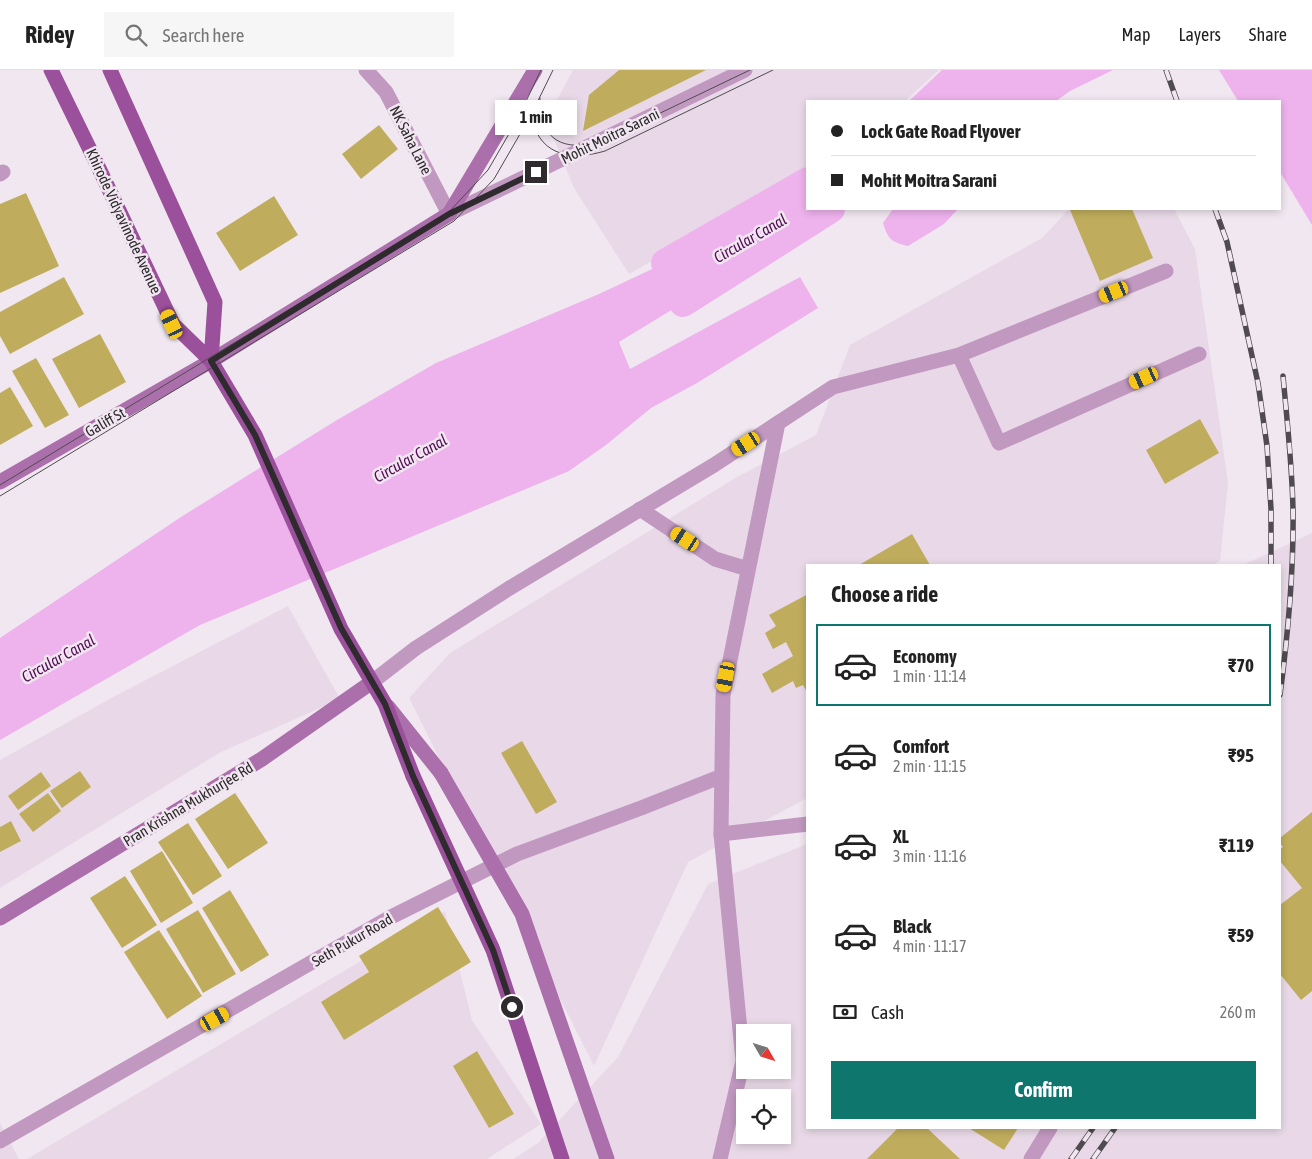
<!DOCTYPE html>
<html lang="en">
<head>
<meta charset="utf-8">
<style>
	:root { --surface:#fff; --page:#f6f6f6; --text:#222; --muted:#767676; --line:#e0e0e0; --accent:#0f766e }
	body { margin:0; font-family:"Asap Condensed",sans-serif; background:var(--page); color:var(--text); height:100vh; display:flex; flex-direction:column; font-size:19px; white-space:nowrap }
	* { box-sizing:border-box; margin:0 }
	p { font-size:16px; color:var(--muted) }
	.icon { flex:none; width:28px; height:28px; fill:none; stroke:currentColor; stroke-width:2; stroke-linecap:round; stroke-linejoin:round }
	.map { position:relative; flex:1; overflow:hidden }
	.sheet { position:absolute; left:806px; top:494px; width:475px; height:565px; display:flex; flex-direction:column; background:var(--surface); border-radius:0px; box-shadow:0 2px 8px #0003 }
	.sheet>* { flex:none }
	.banner { position:absolute; left:806px; top:30px; width:475px; height:110px; border-radius:0px; box-shadow:0 2px 8px #0003; display:grid; align-content:center; height:110px; padding:0 25px; background:var(--surface) }
	.needle { width:32px; rotate:129deg }
	.controls { position:absolute; left:736px; top:954px; display:grid; gap:10px }
	.controls a { display:grid; place-items:center; width:55px; height:55px; border-radius:0px; background:var(--surface); box-shadow:0 2px 8px #0003; font-size:25px }
	.end { position:absolute; width:22px; height:22px; margin:-11px; border:6px solid #2e2a2e; background:#fff; box-shadow:0 0 0 2px #fff }
	.from { border-radius:50% }
	.bubble { position:absolute; height:35px; border-radius:0px; background:var(--surface); box-shadow:0 2px 8px #0003; font-size:16px; font-weight:700; line-height:35px; text-align:center }
	.car { position:absolute; width:15px; height:30px; margin:-15px -8px; border-radius:6px; box-shadow:0 0 4px 1px #0007; background:linear-gradient(#f5c518 24%,#345 0 40%,#f5c518 0 76%,#345 0 86%,#f5c518 0) }
	.banner b { display:flex; align-items:center; gap:18px; height:48px; font-size:19px }
	.banner b+b { border-top:1px solid var(--line) }
	.banner i { width:12px; height:12px; background:var(--text) }
	ul { padding:0; list-style:none }
	li { display:flex; align-items:center; gap:15px; height:82px; margin:0 10px 8px; padding:0 15px; border:2px solid transparent; border-radius:0px }
	li div { flex:1 }
	li b { display:block; font-size:19px }
	li em { font-style:normal; font-weight:700 }
	li.selected { border-color:var(--accent) }
	li>.icon { width:45px; height:45px; stroke-width:1.5 }
	h2 { padding:0 25px; font-size:22px; line-height:60px }
	.pay { display:flex; align-items:center; gap:12px; height:55px; padding:0 25px; font-size:19px }
	.pay p { margin-inline-start:auto }
	.action { display:flex; gap:10px; margin-top:auto; padding:10px 25px }
	.action a { flex:1; height:58px; border-radius:0px; background:var(--accent); color:#fff; font-size:20px; font-weight:700; line-height:58px; text-align:center }
	header { display:flex; align-items:center; gap:30px; box-sizing:border-box; height:70px; padding:0 25px; background:var(--surface); border-bottom:1px solid var(--line) }
	header strong { font-size:24px }
	nav { display:flex; gap:28px; margin-inline-start:auto; font-size:18px }
	.search { width:350px; height:45px; background:var(--page); display:flex; align-items:center; gap:12px; box-sizing:border-box; padding:0 18px; border-radius:0px; color:var(--muted); font-size:19px }
	.map>svg:first-child { display:block }
	.built { fill:#e9d9e8; fill-rule:evenodd }
	.water { fill:#eeb2ed }
	.lines { fill:none; stroke-linecap:round; stroke-linejoin:round }
	.canal { stroke:#eeb2ed; stroke-width:28 }
	.building { fill:#bfad5d }
	.lane { stroke:#c198c0; stroke-width:15 }
	.street { stroke:#c198c0; stroke-width:15 }
	.secondary { stroke:#ab6fab; stroke-width:15 }
	.primary { stroke:#9a509a; stroke-width:15 }
	.tram { stroke:#504b50; stroke-width:1 }
	.rail-casing { stroke:#504b50; stroke-width:5.5 }
	.rail { stroke:#f1e7f0; stroke-width:4; stroke-dasharray:11; stroke-linecap:butt }
	.secondary-bridge { stroke:#ab6fab; stroke-width:15 }
	.primary-bridge { stroke:#9a509a; stroke-width:15 }
	.route { stroke:#2e2a2e; stroke-width:6 }
	.labels { text-anchor:middle; dominant-baseline:central; stroke-width:5; stroke-linejoin:round; paint-order:stroke }
	.street-label { font-size:15px; fill:#2e2a2e; stroke:#f1e7f0 }
	.water-label { font-size:16px; font-style:italic; fill:#530c55; stroke:#f1e7f0 }
</style>
</head>
<body>
<header>
<strong>Ridey</strong>
<div class="search"><svg class="icon" aria-label="search" viewBox="0 0 24 24"><circle cx="10" cy="10" r="6"/><path d="M15 15l6 6"/></svg>Search here</div>
<nav><a>Map</a><a>Layers</a><a>Share</a></nav>
</header>
<div class="map">
<svg width="1312" height="1089" viewBox="0 0 1312 1089">
	<rect width="100%" height="100%" fill="#f1e7f0"/>
	<path class="built" d="M573 0H939L905 31H808L807 104 629 204 574 118 546 50Z
		M1069 139H1174L1195 179 1228 413 1220 491 1212 495H808L807 728 688 792 594 996 409 628 450 583 737 407 816 365 850 275 1042 168Z
		M1312 463V1089H513L538 1073 618 987 708 814 807 774 808 1058H1280V495H1243ZM745 962H782V1000H745ZM745 1028H782V1065H745Z
		M288 536 340 629 219 683 0 818V690L115 626Z
		M445 841 472 950 541 1054 487 1089H27Z
		M0 1053 19 1089H0Z"/>
	<path class="water" d="M942 0H1113L1070 21 1056 31H909Z
		M1219 0H1312V155L1280 102V31H1238Z
		M893 139H958L944 154 908 176C891 172 888 169 883 153Z
		M665 193 682 208 683 233 619 272 630 299 800 207 818 238 697 313 651 338 606 375 569 401 200 555 0 670V568L181 447 337 350 436 293 599 224Z"/>
	<g class="lines">
		<path class="canal" d="M808 111 665 193 682 208 683 233 831 139
			M652 229 682 208 808 135"/>
	</g>
	<path class="building" d="M619 0H706L583 61 589 25Z
		M379 55 398 79 361 109 342 84Z
		M26 123 59 196 0 223V134Z
		M274 126 298 165 240 201 216 163Z
		M1074 139H1132L1153 188 1100 211 1070 140Z
		M64 207 84 244 10 284 0 266V242Z
		M100 264 126 312 79 338 52 289Z
		M36 288 69 345 45 358 12 301Z
		M10 317 33 356 0 375V323Z
		M1200 349 1219 383 1165 414 1146 380Z
		M912 464 930 495H859Z
		M808 524V624L803 615 796 618 793 611 772 623 762 604 793 586 786 572 773 579 765 563 776 556 769 545Z
		M522 671 557 732 536 744 501 683Z
		M80 701 91 717 62 738 50 721Z
		M41 702 51 716 18 740 8 726Z
		M48 723 61 741 33 762 19 744Z
		M235 723 268 773 228 799 195 749Z
		M1312 742V921L1301 930 1280 904V835L1302 818 1280 791V779L1283 777 1280 773V768Z
		M11 751 21 771 0 782V757Z
		M188 753 222 806 193 825 158 772Z
		M162 781 193 833 161 853 130 801Z
		M125 806 157 855 122 878 90 828Z
		M230 820 269 885 241 902 202 838Z
		M438 837 471 892 344 970 321 932 369 902 359 886Z
		M198 840 236 904 203 923 166 859Z
		M159 860 202 926 167 949 124 882Z
		M477 981 514 1044 489 1058 453 996Z
		M898 1058H927L960 1089H867Z
		M969 1058H1018L1004 1080Z"/>
	<g class="lines">
		<path class="lane" d="M449 144 745 0
			M959 285 1166 201
			M372 612 416 578 508 519 714 395 833 317 959 285 999 373 1199 284
			M721 764 808 754
			M1031 1089 1050 1058"/>
		<path class="street" d="M366 0 386 22 449 144
			M0 104 3 102
			M640 439 715 489 748 499
			M0 1071 389 848 517 784 641 738 722 706
			M720 1089 743 991 721 764 723 625 778 353"/>
		<path class="secondary" d="M0 412 211 291 449 144 535 0
			M388 637 441 703
			M0 848 262 689 372 612"/>
		<path class="primary" d="M51 0 96 92 173 254 211 291
			M110 0 215 232 211 291 255 365 341 559 385 634 413 706"/>
		<path class="tram" d="M540 28C538 70 564 83 602 71L750 0
			M531 42C536 84 568 92 605 81L773 0
			M0 415 448 143 488 100 517 50 541 0
			M0 426 454 151 494 109 531 45 553 0"/>
		<g class="rail-casing">
			<path id="rail" d="M1166 0 1177 31
				M1215 139 1227 172 1258 313 1267 376 1271 439V495
				M1280 625C1288 564 1294 501 1293 439 1292 394 1287 350 1283 306
				M1071 1089 1093 1058
				M1093 1089 1115 1058"/>
		</g>
		<use href="#rail" class="rail"/>
		<path class="secondary-bridge" d="M441 703 522 844 607 1089"/>
		<path class="primary-bridge" d="M413 706 493 880 562 1089"/>
	</g>
	<g class="lines">
		<path class="route" d="M512 937 493 880 413 706 385 634 341 558 255 365 211 291 449 144 536 102"/>
	</g>
	<g class="labels">
		<g class="street-label">
			<text transform="translate(610 66) rotate(-26)">Mohit Moitra Sarani</text>
			<text transform="translate(411 70) rotate(63)">NK Saha Lane</text>
			<text transform="translate(124 151) rotate(65)">Khirode Vidyavinode Avenue</text>
			<text transform="translate(105 352) rotate(-30)">Galiff St</text>
			<text transform="translate(188 734) rotate(-31)">Pran Krishna Mukhurjee Rd</text>
			<text transform="translate(352 870) rotate(-30)">Seth Pukur Road</text>
		</g>
		<g class="water-label">
			<text transform="translate(750 168) rotate(-30)">Circular Canal</text>
			<text transform="translate(410 388) rotate(-29)">Circular Canal</text>
			<text transform="translate(58 588) rotate(-29)">Circular Canal</text>
		</g>
	</g>
</svg>
<div class="controls">
<a><svg class="needle" viewBox="-14 -14 28 28"><path d="M0-13l5 13h-10z" fill="#e53935"/><path d="M0 13l5-13h-10z" fill="#767676"/></svg></a>
<a><svg class="icon" aria-label="locate" viewBox="0 0 24 24"><circle cx="12" cy="12" r="6"/><path d="M12 2v4M12 18v4M2 12h4M18 12h4"/></svg></a>
</div>
<i class="end from" style="left:512px;top:937px"></i>
<i class="end" style="left:536px;top:102px"></i>
<div class="bubble" style="left:495px;top:30px;width:82px">1 min</div>
<i class="car" style="left:1114px;top:222px;rotate:248deg"></i>
<i class="car" style="left:172px;top:254px;rotate:335deg"></i>
<i class="car" style="left:1144px;top:308px;rotate:246deg"></i>
<i class="car" style="left:746px;top:374px;rotate:237deg"></i>
<i class="car" style="left:685px;top:469px;rotate:303deg"></i>
<i class="car" style="left:726px;top:607px;rotate:191deg"></i>
<i class="car" style="left:215px;top:949px;rotate:61deg"></i>
<div class="banner">
<b><i class="from"></i>Lock Gate Road Flyover</b>
<b><i></i>Mohit Moitra Sarani</b>
</div>
<section class="sheet">
<h2>Choose a ride</h2>
<ul>
<li class="selected"><svg class="icon" aria-label="car" viewBox="0 0 24 24"><path d="M5 17H2v-5l4-1 3-4h7l3 4 3 1v5h-3M9 17h6M6 11h13"/><circle cx="7" cy="17" r="2"/><circle cx="17" cy="17" r="2"/></svg><div><b>Economy</b><p>1 min · 11:14</p></div><em>₹70</em></li>
<li><svg class="icon" aria-label="car" viewBox="0 0 24 24"><path d="M5 17H2v-5l4-1 3-4h7l3 4 3 1v5h-3M9 17h6M6 11h13"/><circle cx="7" cy="17" r="2"/><circle cx="17" cy="17" r="2"/></svg><div><b>Comfort</b><p>2 min · 11:15</p></div><em>₹95</em></li>
<li><svg class="icon" aria-label="car" viewBox="0 0 24 24"><path d="M5 17H2v-5l4-1 3-4h7l3 4 3 1v5h-3M9 17h6M6 11h13"/><circle cx="7" cy="17" r="2"/><circle cx="17" cy="17" r="2"/></svg><div><b>XL</b><p>3 min · 11:16</p></div><em>₹119</em></li>
<li><svg class="icon" aria-label="car" viewBox="0 0 24 24"><path d="M5 17H2v-5l4-1 3-4h7l3 4 3 1v5h-3M9 17h6M6 11h13"/><circle cx="7" cy="17" r="2"/><circle cx="17" cy="17" r="2"/></svg><div><b>Black</b><p>4 min · 11:17</p></div><em>₹59</em></li>
</ul>
<div class="pay"><svg class="icon" aria-label="cash" viewBox="0 0 24 24"><path d="M3 7h18v10H3z"/><circle cx="12" cy="12" r="2"/></svg>Cash<p>260 m</p></div>
<div class="action"><a>Confirm</a></div>
</section>
</div>
</body>
</html>
